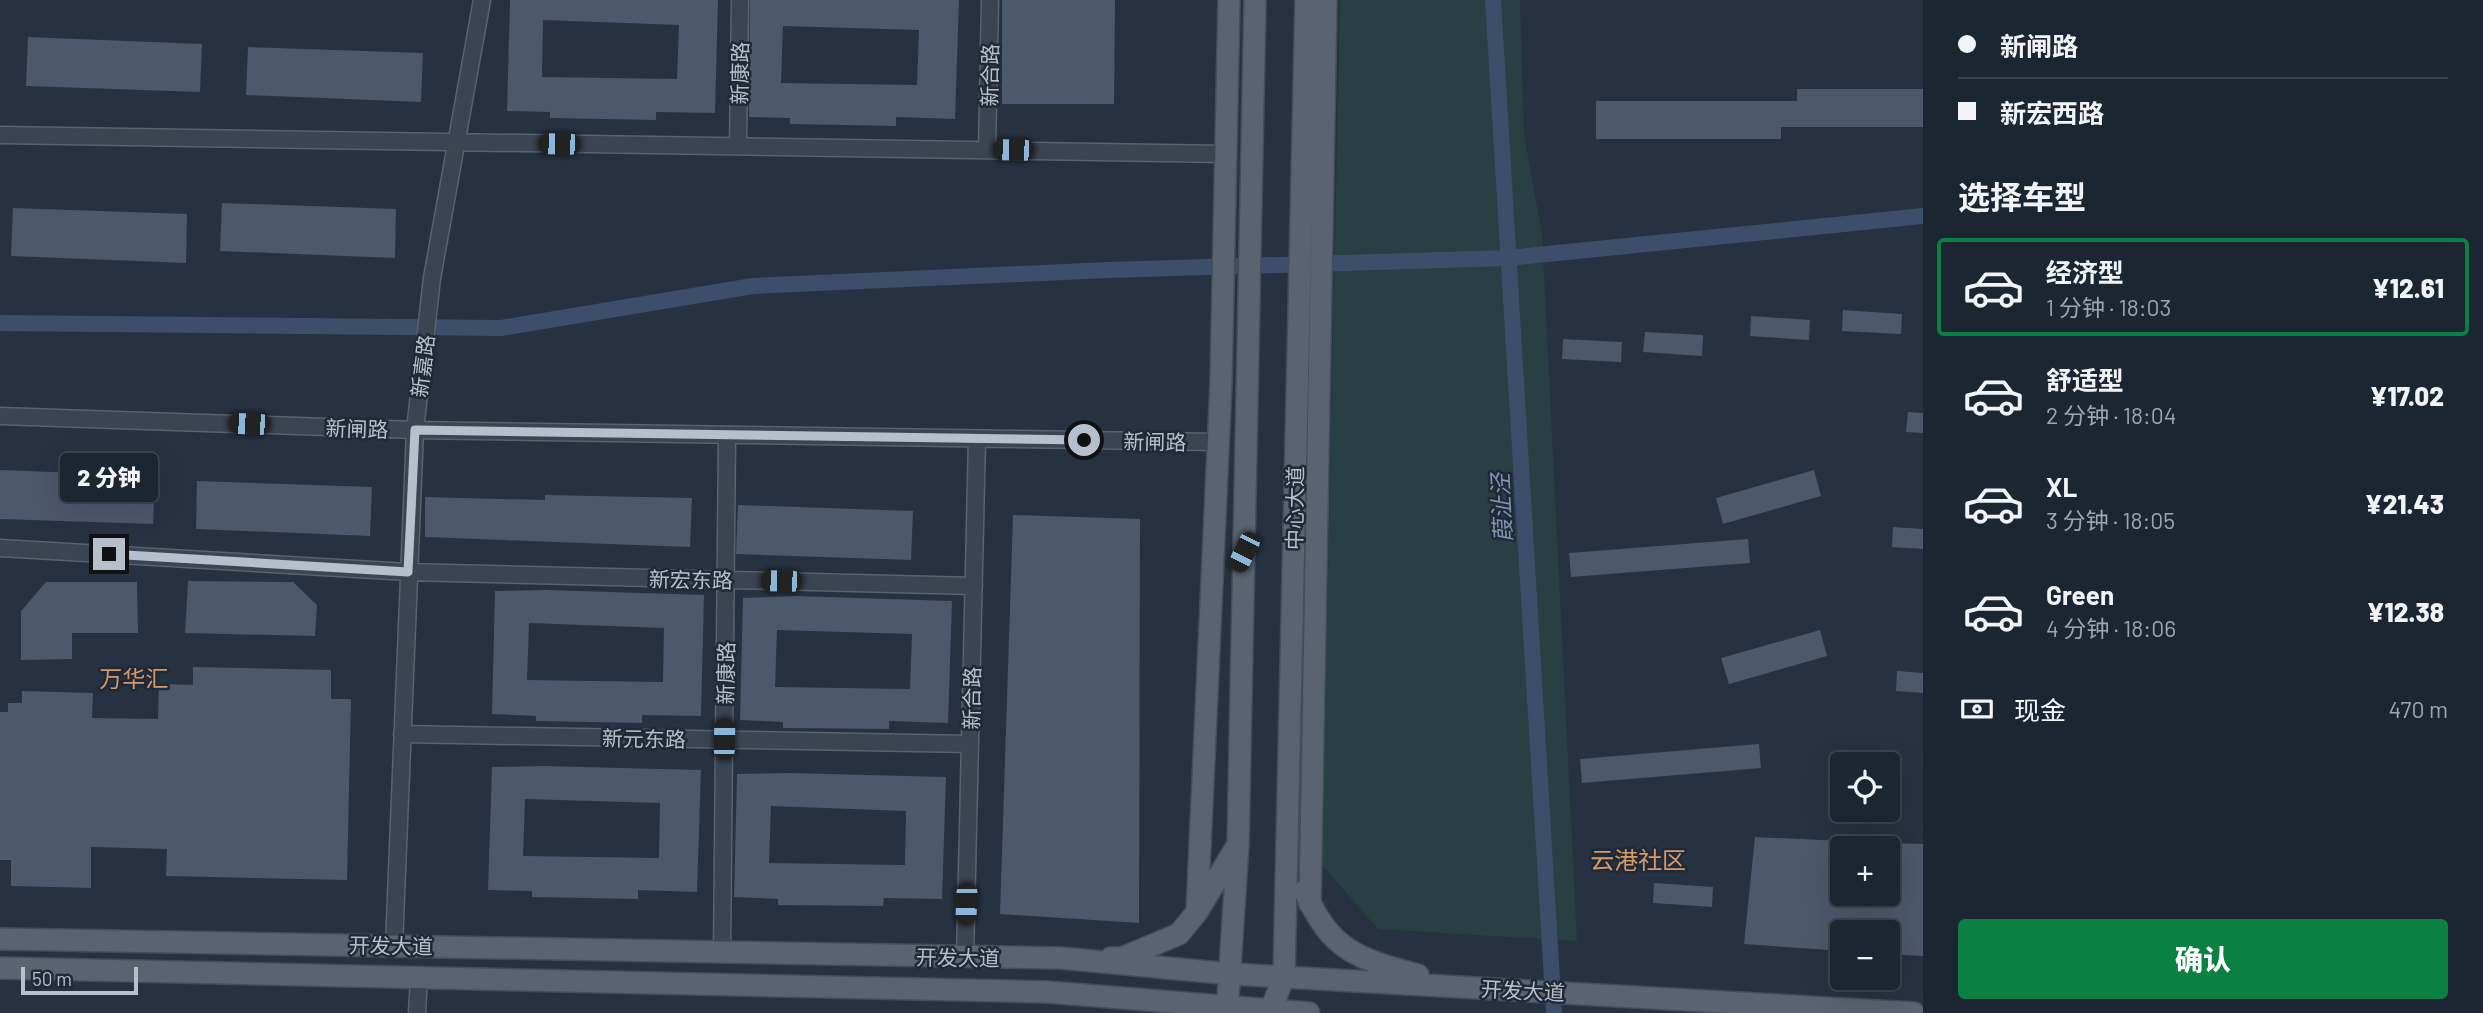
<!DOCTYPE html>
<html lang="zh">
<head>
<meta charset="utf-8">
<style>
	:root { --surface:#1c2632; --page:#252e3a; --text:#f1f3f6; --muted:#a0a5ac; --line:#3a434d; --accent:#0b8043 }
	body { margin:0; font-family:Barlow,"Noto Sans SC",sans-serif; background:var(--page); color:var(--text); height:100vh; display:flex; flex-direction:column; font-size:26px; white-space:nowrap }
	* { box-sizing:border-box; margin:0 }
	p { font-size:23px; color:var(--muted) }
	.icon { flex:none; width:38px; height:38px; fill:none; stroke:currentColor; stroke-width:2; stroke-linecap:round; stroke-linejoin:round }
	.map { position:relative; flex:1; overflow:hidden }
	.sheet { display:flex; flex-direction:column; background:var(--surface); width:560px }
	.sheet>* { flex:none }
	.hud { display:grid; align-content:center; height:154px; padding:0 35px; background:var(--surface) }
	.buttons { position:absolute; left:1830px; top:752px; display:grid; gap:14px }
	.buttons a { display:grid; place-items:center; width:70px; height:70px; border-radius:7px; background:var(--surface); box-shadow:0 7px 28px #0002,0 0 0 2px var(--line); font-size:35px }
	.scale { position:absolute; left:21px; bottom:18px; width:117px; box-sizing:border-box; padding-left:7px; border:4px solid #b8bfcc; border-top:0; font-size:19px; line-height:24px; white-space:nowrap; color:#b8bfcc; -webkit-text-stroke:5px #1f2937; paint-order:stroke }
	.end { position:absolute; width:32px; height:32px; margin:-16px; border:9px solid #b8bfcc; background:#111; box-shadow:0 0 0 4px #111 }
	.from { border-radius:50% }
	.bubble { position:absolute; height:49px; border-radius:7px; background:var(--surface); box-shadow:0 7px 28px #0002,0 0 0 2px var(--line); font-size:23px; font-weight:800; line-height:49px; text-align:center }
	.car { position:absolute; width:21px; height:42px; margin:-21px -10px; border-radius:9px; box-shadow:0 0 5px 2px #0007; background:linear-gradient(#222 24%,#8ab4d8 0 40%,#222 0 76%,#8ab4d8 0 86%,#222 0) }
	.hud b { display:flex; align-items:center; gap:24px; height:66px; font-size:26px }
	.hud b+b { border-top:2px solid var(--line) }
	.hud i { width:18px; height:18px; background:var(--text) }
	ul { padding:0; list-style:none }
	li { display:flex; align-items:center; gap:21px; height:98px; margin:0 14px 10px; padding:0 21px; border:4px solid transparent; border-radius:7px }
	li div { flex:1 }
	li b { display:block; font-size:26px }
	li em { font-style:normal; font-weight:800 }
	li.selected { border-color:var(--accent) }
	li>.icon { width:63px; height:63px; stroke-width:1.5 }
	h2 { padding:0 35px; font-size:32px; line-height:84px }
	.pay { display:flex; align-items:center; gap:18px; height:77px; padding:0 35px; font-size:26px }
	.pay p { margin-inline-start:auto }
	.primary-button { display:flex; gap:14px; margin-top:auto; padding:14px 35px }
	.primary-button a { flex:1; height:80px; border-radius:7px; background:var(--accent); color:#fff; font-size:28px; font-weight:800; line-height:80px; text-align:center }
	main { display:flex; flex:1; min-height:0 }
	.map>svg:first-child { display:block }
	.green { fill:#283f43 }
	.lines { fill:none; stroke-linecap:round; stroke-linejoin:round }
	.canal { stroke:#3c4e6a; stroke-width:16 }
	.building { fill:#4c586b; fill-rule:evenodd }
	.minor-casing { stroke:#59626f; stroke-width:19 }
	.major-casing { stroke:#444d5b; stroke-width:24 }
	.minor { stroke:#3b4452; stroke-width:16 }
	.major { stroke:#596371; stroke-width:21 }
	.route { stroke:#b8bfcc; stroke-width:9 }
	.labels { text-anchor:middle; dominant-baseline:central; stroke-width:5; stroke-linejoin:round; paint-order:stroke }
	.street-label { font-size:21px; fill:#b8bfcc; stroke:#1f2937 }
	.water-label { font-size:23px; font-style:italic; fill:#7f94b2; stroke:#1f2937 }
	.neighbourhood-label { font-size:23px; fill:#d69a68; stroke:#1f2937 }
	.quarter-label { font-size:24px; fill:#d69a68; stroke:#1f2937 }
</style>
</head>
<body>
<main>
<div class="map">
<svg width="1923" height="1013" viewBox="0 0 1923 1013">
	<rect width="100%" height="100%" fill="#263242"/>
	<path class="green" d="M1340 0H1520L1524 135 1542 234 1577 941 1378 929 1322 865Z"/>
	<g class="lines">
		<path class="canal" d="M1493 0 1554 1013
			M0 323 501 328 753 286 1108 270 1508 258 1923 216"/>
	</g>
	<path class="building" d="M510 0H718L715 113 656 112V120L550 118V112L507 111ZM543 20 679 25 677 79 542 77Z
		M750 0H959L955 119 896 117V126L790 124V118L749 117ZM783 26 919 30 917 85 781 83Z
		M1002 0H1115L1114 104H1002Z
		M28 37 202 44 200 92 26 86Z
		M248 47 423 53 421 102 246 95Z
		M1797 89H1923V127H1781V139H1596V101H1797Z
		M222 203 396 209 395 258 220 251Z
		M13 208 187 214 186 263 11 256Z
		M1843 310 1902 314 1901 334 1842 331Z
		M1751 316 1810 320 1809 340 1750 336Z
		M1645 332 1703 335 1702 356 1643 352Z
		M1563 339 1622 342 1621 362 1562 359Z
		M1908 412 1923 413V433L1906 432Z
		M0 470 155 476 153 524 0 519Z
		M1814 470 1821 496 1723 524 1716 498Z
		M197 481 372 487 370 536 196 529Z
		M545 495 692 498 690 547 425 537V497L545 500Z
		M738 505 913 511 911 560 736 554Z
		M1013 515 1140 519 1139 923 1000 914Z
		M1893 527 1923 529V549L1892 547Z
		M1748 539 1750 563 1571 577 1569 553Z
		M188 581 293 582 317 605 315 636 185 633Z
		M46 582H137L138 633H72V659L21 660V611Z
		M548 590 704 595 701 716 642 715V723L536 721V716L492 714 495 591ZM529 623 664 628 663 682 527 680Z
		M795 596 952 601 948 723 889 721V729L783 728V722L740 720 743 598ZM777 630 912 634 910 689 775 687Z
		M1820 630 1827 656 1729 684 1721 658Z
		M193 667 331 670V699H351L347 880 166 876 167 849 91 847V888L11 886V860H0V712H8V703H22V691L93 693 92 718 158 719 159 684 193 685Z
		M1897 671 1923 673V693L1896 691Z
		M1759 744 1761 768 1582 783 1580 759Z
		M544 766 701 770 697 892 638 890V899L532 897V891L488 890 492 767ZM525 799 660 803 659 858 523 856Z
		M789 773 946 777 942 899 884 898 883 906 778 905V899L734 897 737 774ZM771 806 906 811 905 865 769 863Z
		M1755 837 1843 841V894H1888V843L1923 844V956L1888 954V933H1843V951L1744 944Z
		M1654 883 1713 887 1712 907 1653 903Z"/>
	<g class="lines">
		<g class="minor-casing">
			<path id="minor" d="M0 135 1226 154
				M738 146 740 0
				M987 150 990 0
				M0 416 415 430 1219 442
				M0 548 408 572 974 586
				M402 734 970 744
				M394 945 415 430 432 278 482 0
				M722 952 727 435
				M965 958 977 439
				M417 1013 419 977"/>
		</g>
		<g class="major-casing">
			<path id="major" d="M1305 891C1330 951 1359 959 1418 975
				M1310 904 1326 0
				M1197 912 1221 383 1229 0
				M0 939 1060 958 1232 974 1914 1013
				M1111 958H1122L1179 934 1197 912 1237 846
				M0 968 1047 992 1309 1013
				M1227 1013 1238 845 1255 0
				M1270 1013 1284 976 1306 0"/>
		</g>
		<use href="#minor" class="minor"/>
		<use href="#major" class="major"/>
	</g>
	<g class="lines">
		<path class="route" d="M109 554 408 572 415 430 1084 440"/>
	</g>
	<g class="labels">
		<g class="street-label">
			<text transform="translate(739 73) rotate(-89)">新康路</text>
			<text transform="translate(989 75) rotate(-89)">新合路</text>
			<text transform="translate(422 366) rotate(-83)">新嘉路</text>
			<text transform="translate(357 428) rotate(2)">新闸路</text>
			<text transform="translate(1155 441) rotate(1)">新闸路</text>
			<text transform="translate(1294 508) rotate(-89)">中心大道</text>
			<text transform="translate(691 579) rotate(1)">新宏东路</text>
			<text transform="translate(725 673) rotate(-89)">新康路</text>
			<text transform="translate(971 698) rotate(-89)">新合路</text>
			<text transform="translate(644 738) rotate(1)">新元东路</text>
			<text transform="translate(391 945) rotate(1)">开发大道</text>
			<text transform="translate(958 957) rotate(1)">开发大道</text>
			<text transform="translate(1523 990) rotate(3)">开发大道</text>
		</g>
		<g class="water-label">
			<text transform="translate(1501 508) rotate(-93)">葭沚泾</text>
		</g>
		<g class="neighbourhood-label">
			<text x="134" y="678">万华汇</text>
		</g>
		<g class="quarter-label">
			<text x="1638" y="859">云港社区</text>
		</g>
	</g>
</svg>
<div class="buttons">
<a><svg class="icon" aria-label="locate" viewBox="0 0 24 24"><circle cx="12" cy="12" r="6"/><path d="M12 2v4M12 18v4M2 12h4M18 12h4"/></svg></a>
<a>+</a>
<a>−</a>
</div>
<div class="scale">50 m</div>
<i class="end from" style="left:1084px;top:440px"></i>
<i class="end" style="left:109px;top:554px"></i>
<div class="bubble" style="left:60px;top:453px;width:98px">2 分钟</div>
<i class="car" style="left:559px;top:144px;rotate:271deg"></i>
<i class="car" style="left:1013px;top:150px;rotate:271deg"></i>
<i class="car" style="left:249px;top:424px;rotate:272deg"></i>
<i class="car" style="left:1244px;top:552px;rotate:206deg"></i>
<i class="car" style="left:781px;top:581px;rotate:271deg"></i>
<i class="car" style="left:724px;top:739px;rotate:1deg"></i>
<i class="car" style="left:966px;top:904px;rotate:182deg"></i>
</div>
<section class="sheet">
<div class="hud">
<b><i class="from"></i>新闸路</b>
<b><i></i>新宏西路</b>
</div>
<h2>选择车型</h2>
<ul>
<li class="selected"><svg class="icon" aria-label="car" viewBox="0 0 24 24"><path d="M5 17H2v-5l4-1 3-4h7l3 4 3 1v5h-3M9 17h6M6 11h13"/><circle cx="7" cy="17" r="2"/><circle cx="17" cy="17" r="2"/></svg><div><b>经济型</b><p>1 分钟 · 18:03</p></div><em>¥12.61</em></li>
<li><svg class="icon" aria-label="car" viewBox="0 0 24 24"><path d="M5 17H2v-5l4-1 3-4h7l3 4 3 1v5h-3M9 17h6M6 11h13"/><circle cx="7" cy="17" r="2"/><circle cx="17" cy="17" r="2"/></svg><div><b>舒适型</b><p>2 分钟 · 18:04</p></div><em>¥17.02</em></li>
<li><svg class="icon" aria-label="car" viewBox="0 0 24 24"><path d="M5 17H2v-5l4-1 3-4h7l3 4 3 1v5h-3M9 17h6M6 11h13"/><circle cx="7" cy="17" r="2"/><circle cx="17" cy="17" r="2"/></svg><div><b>XL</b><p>3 分钟 · 18:05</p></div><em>¥21.43</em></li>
<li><svg class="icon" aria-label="car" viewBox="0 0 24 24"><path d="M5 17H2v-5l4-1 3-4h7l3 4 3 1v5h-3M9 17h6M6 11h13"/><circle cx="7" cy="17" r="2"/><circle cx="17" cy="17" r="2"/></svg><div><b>Green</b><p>4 分钟 · 18:06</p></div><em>¥12.38</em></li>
</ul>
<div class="pay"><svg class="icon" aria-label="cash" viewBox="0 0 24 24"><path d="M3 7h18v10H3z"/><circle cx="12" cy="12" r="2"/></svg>现金<p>470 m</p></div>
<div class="primary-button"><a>确认</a></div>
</section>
</main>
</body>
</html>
